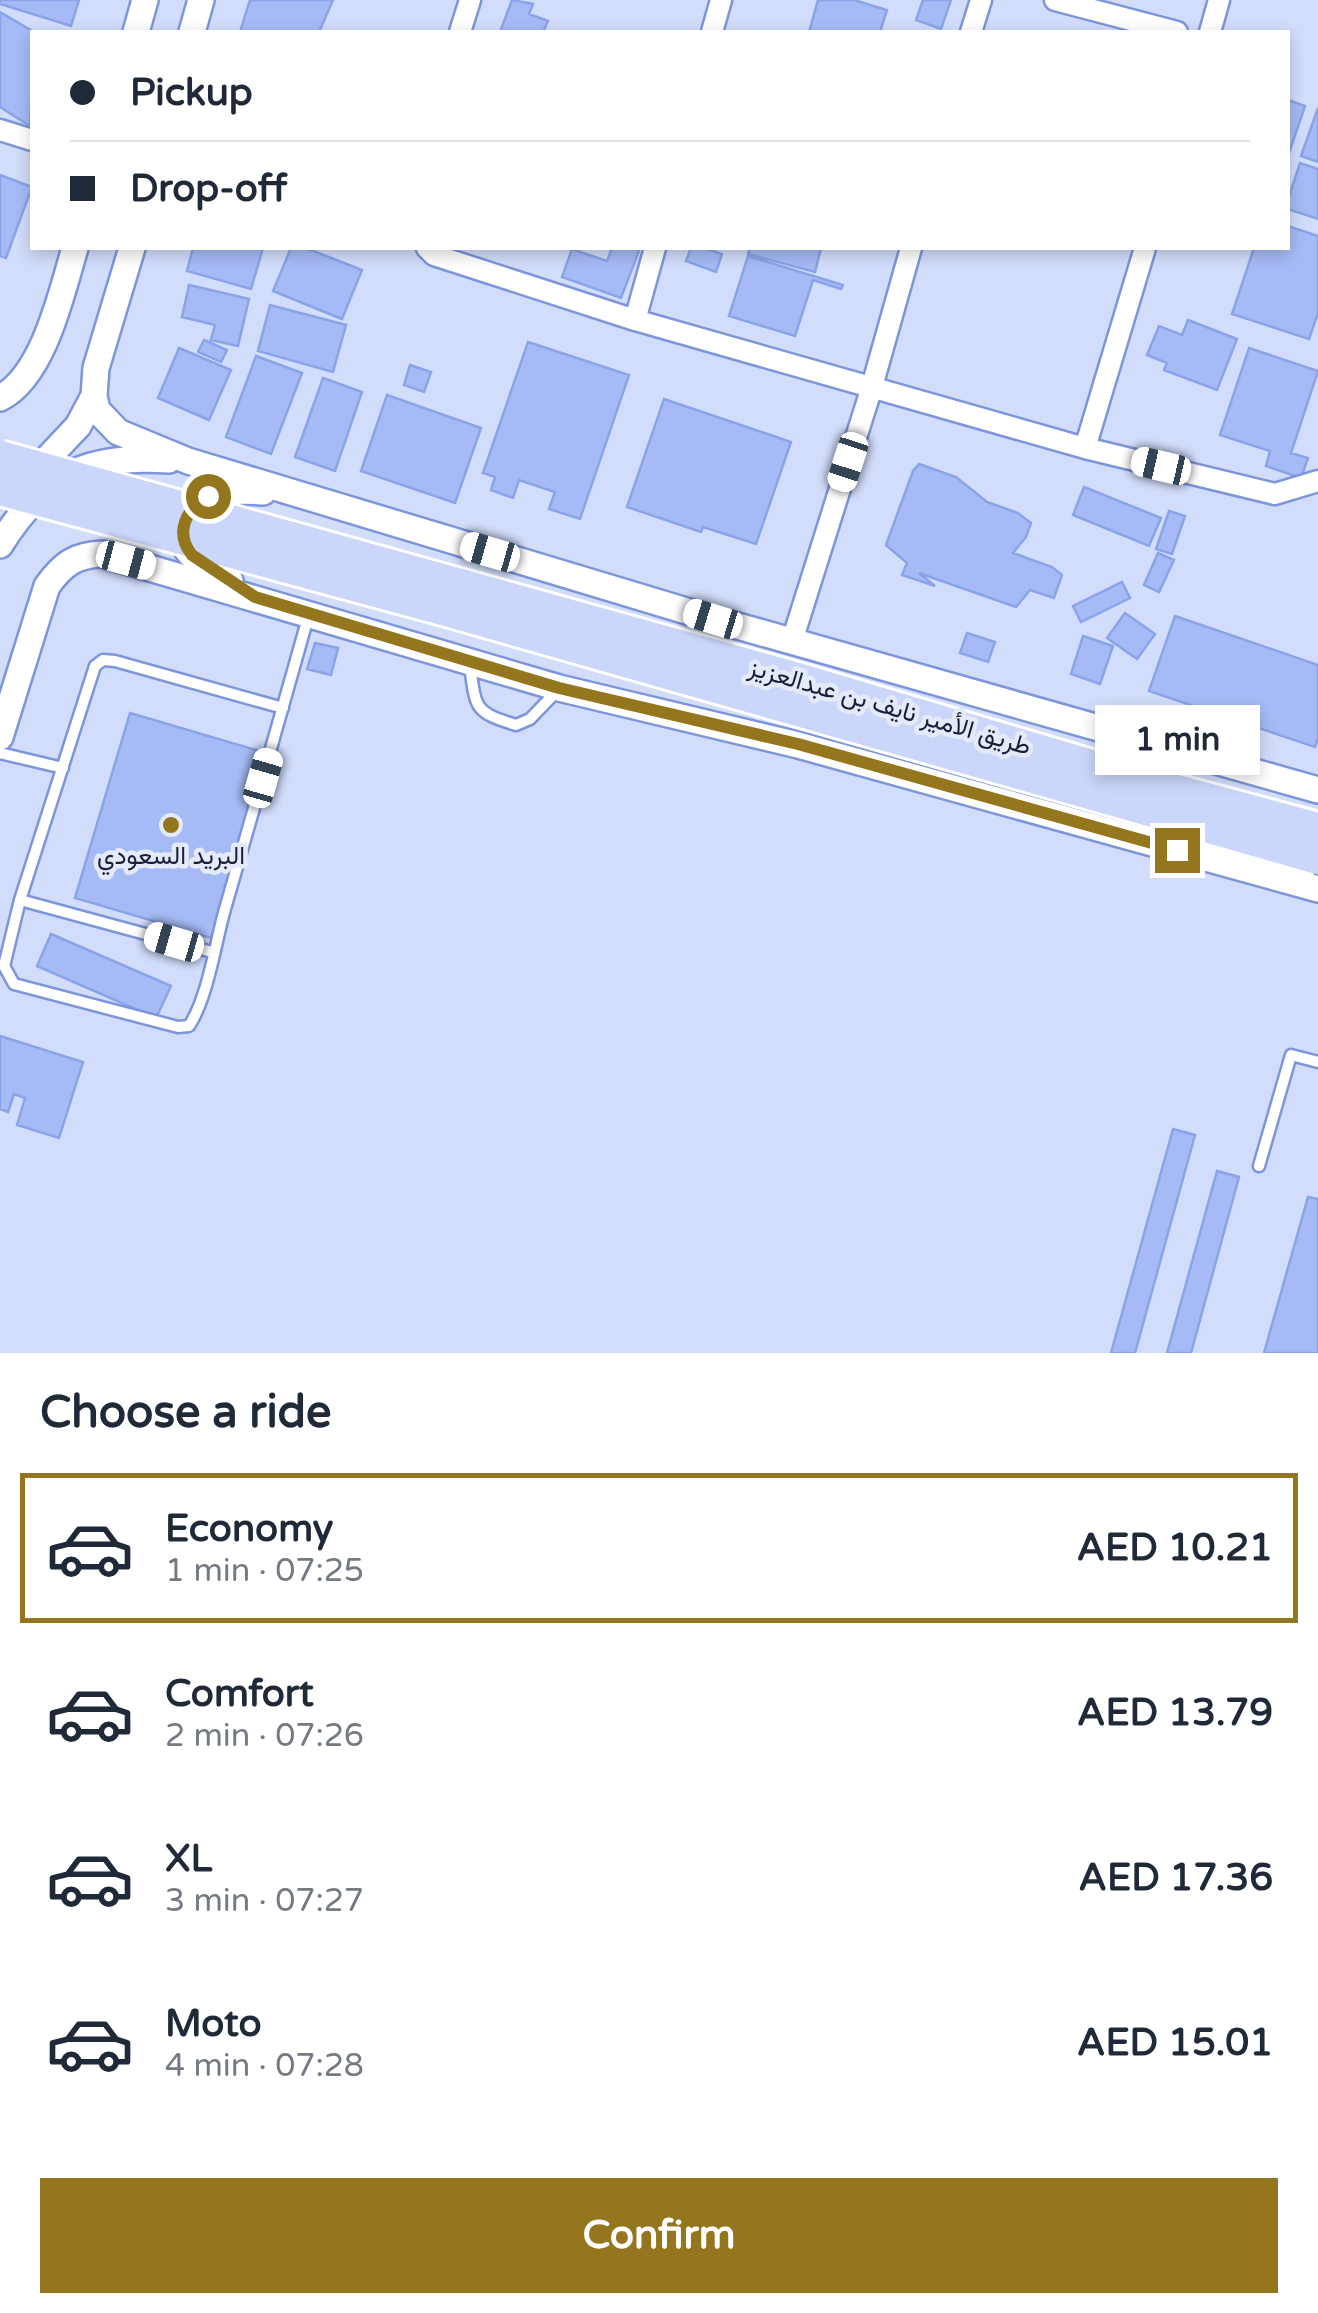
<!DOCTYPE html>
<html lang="en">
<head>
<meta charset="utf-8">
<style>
	:root { --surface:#fff; --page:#f6f6f7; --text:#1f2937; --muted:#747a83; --line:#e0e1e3; --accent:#94761e }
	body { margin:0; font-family:"Varela Round",Vazirmatn,sans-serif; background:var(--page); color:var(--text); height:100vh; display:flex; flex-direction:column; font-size:38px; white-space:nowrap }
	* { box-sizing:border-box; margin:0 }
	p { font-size:32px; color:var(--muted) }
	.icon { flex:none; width:55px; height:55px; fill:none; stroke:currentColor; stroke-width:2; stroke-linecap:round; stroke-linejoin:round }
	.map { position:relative; height:1353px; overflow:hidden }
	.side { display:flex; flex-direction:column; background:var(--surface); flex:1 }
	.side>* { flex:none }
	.banner { position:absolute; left:30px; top:30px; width:1260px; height:220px; border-radius:0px; box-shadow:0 5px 15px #0003; display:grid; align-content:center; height:220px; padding:0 40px; background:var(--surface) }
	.end { position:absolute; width:45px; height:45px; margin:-22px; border:12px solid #94761e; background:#fff; box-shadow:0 0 0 5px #fff }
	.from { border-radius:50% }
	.bubble { position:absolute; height:70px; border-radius:0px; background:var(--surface); box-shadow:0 5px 15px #0003; font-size:32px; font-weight:700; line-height:70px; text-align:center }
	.car { position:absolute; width:30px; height:60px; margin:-30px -15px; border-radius:12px; box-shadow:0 0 8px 2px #0007; background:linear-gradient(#fff 24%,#345 0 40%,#fff 0 76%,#345 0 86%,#fff 0) }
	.banner b { display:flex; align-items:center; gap:35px; height:95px; font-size:38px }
	.banner b+b { border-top:2px solid var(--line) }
	.banner i { width:25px; height:25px; background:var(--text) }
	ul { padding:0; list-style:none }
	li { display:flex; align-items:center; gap:30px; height:150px; margin:0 20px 15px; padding:0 20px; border:5px solid transparent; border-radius:0px }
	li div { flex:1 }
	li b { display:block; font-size:38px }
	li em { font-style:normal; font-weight:700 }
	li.active { border-color:var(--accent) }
	li>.icon { width:90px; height:90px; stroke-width:1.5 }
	h2 { padding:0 40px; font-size:45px; line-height:120px }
	.action { display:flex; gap:20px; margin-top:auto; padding:20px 40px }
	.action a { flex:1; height:115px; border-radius:0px; background:var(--accent); color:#fff; font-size:40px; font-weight:700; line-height:115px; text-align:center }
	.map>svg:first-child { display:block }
	.building { fill:#a6bbf5; stroke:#8aa3e9; stroke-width:2.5 }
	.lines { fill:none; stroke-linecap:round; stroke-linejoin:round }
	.service-casing { stroke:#7d95da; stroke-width:15 }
	.minor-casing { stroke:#7d95da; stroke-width:25 }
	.tertiary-casing { stroke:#7d95da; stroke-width:30 }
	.service { stroke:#fff; stroke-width:10 }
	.minor { stroke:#fff; stroke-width:20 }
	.tertiary { stroke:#fff; stroke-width:25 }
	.primary-bridge-casing { stroke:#fff; stroke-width:38; stroke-linecap:butt }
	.primary-bridge { stroke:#cad7fa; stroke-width:32 }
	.route { stroke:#94761e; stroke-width:12 }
	.poi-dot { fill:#94761e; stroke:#e5eaf9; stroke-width:4 }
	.labels { text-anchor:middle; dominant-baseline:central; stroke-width:9; stroke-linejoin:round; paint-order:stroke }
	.street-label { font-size:25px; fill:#18213c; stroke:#e5eaf9 }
	.poi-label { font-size:25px; fill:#18213c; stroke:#e5eaf9 }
</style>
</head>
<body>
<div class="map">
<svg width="1318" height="1353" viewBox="0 0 1318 1353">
	<rect width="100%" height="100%" fill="#d2ddfb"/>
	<path class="building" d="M0 0H79L71 26 0 4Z
		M250 0H333L319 32H240Z
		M512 0 533 4 529 14 548 21 543 32H500Z
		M818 0H854L887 10 880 32H809Z
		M923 0H951L941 29 916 20Z
		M0 12 34 32 30 126 0 107Z
		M1288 100 1305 106 1288 156Z
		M1318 108V162L1301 156Z
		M1300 163 1318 169V219L1288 209V199Z
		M0 175 32 187 6 258 0 256Z
		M1288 226 1318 236V313L1309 339 1232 314 1254 248H1288Z
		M193 248H263L251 289 187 271Z
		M291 248H306L362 270 342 319 273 291Z
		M612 248H640L621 298 562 277 572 249 607 261Z
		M691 248H705L722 254 716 272 686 261Z
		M750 248H821L815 272 748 254Z
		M748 256 843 285 841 289 813 280 795 336 729 316Z
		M189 285 249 299 238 346 211 340 215 325 182 317Z
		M270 305 346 325 333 372 258 351Z
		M1188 320 1237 339 1217 390 1164 370 1167 363 1147 355 1159 326 1182 335Z
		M204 340 227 350 221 362 198 352Z
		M528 342 629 375 580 519 549 509 555 492 519 480 513 498 491 490 495 477 483 473Z
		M179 348 231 370 209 420 158 398Z
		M1249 348 1318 371 1291 453 1308 458 1301 478 1266 466 1270 451 1220 435Z
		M256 356 302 373 271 454 226 437Z
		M410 365 431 372 424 392 404 385Z
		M323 378 362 392 335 471 295 457Z
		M387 395 481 428 455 503 361 471Z
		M664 399 791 442 756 544 703 527 701 532 627 507Z
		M919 464 956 477 987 502 1018 513 1031 523 1026 537 1013 553 1052 567 1062 575 1054 598 1030 590 1016 607 919 573 935 586 902 575 907 563 886 545 913 471Z
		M1084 487 1161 518 1149 546 1073 515Z
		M1169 511 1185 516 1172 554 1156 549Z
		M1158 553 1174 560 1159 592 1144 585Z
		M1122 582 1130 598 1081 622 1073 606Z
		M1125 613 1155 634 1137 659 1107 638Z
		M1175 616 1318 665V738L1315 747 1149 691Z
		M967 633 995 642 988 662 960 653Z
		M1083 636 1113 646 1100 684 1071 674Z
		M315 643 338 648 331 675 307 669Z
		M130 713 266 753 211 938 75 898Z
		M51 934 171 986 156 1018 37 966Z
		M0 1036 83 1062 59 1138 17 1125 25 1098 14 1094 8 1112 0 1109Z
		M1173 1129 1195 1135 1135 1353H1111Z
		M1217 1171 1239 1177 1191 1353H1167Z
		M1308 1197 1318 1199V1353H1264Z"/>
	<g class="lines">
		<g class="service-casing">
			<path id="service" d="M470 666C476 709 474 712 516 725L530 719 556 692
				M283 708 115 661 103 660 95 666 20 900 4 966 14 984 178 1027 189 1026C208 997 215 944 225 909 253 811 282 712 309 614
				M0 753 63 768
				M20 900 212 952
				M1259 1166 1291 1055 1318 1062"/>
		</g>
		<g class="minor-casing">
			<path id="minor" d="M1055 0 1177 32
				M460 32 470 0
				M712 32 721 0
				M971 32 981 0
				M1210 32 1219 0
				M0 130 32 140
				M427 248 434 255 635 320 1085 448 1275 494 1318 481
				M635 320 655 248
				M1085 448 1145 248
				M792 641 871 390 911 248"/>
		</g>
		<g class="tertiary-casing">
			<path id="tertiary" d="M136 32 145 0
				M192 32 201 0
				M132 248 96 368 94 396 97 410 118 432 188 461 713 619 1318 790
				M0 398C44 376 62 291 75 248
				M30 477 78 426 94 396
				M0 545C44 474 87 455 169 460
				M230 581C217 572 194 562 186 548 182 540 182 533 184 525 195 488 232 490 263 492
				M0 737 47 586C63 564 75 555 102 554L559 688 798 745 1318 889"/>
		</g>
		<use href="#service" class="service"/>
		<use href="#minor" class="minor"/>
		<use href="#tertiary" class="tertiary"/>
		<g class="primary-bridge-casing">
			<path id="primary-bridge" d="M0 457 787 676 1169 789 1318 829
				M0 489 443 609 1318 858"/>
		</g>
		<use href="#primary-bridge" class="primary-bridge"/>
	</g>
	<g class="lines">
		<path class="route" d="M208 496C186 509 174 533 192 555L255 597 559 688 798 744 1177 850"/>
	</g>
	<circle class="poi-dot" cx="171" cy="825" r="10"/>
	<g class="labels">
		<g class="street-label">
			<text transform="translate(890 707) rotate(16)">طريق الأمير نايف بن عبدالعزيز</text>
		</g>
		<g class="poi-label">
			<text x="171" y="856">البريد السعودي</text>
		</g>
	</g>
</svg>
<i class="end from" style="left:208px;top:496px"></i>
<i class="end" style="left:1177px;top:850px"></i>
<div class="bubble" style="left:1095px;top:705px;width:165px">1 min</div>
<i class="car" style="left:848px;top:462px;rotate:198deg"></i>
<i class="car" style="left:1161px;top:466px;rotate:283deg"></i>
<i class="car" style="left:490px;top:552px;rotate:286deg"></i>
<i class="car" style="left:126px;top:560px;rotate:105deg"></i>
<i class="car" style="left:713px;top:619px;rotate:287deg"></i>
<i class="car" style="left:263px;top:778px;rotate:16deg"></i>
<i class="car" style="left:174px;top:942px;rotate:286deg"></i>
<div class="banner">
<b><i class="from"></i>Pickup</b>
<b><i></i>Drop-off</b>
</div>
</div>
<section class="side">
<h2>Choose a ride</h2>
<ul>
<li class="active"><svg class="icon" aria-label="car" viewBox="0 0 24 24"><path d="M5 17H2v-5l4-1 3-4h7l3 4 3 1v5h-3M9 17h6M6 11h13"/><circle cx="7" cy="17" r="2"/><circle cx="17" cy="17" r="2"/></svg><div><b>Economy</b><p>1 min · 07:25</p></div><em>AED 10.21</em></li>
<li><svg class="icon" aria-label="car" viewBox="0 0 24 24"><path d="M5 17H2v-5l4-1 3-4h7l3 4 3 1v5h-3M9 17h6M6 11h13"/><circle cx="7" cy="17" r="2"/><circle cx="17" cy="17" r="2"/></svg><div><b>Comfort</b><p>2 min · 07:26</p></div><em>AED 13.79</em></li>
<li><svg class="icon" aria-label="car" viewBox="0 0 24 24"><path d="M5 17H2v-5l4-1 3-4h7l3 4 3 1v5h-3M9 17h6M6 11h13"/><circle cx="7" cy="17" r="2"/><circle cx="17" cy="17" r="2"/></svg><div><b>XL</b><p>3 min · 07:27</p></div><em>AED 17.36</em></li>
<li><svg class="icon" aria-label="car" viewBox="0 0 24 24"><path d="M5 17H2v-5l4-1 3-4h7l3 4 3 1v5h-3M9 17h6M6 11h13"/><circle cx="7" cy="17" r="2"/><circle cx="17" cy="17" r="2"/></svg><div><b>Moto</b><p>4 min · 07:28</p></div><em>AED 15.01</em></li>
</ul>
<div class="action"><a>Confirm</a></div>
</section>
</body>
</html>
